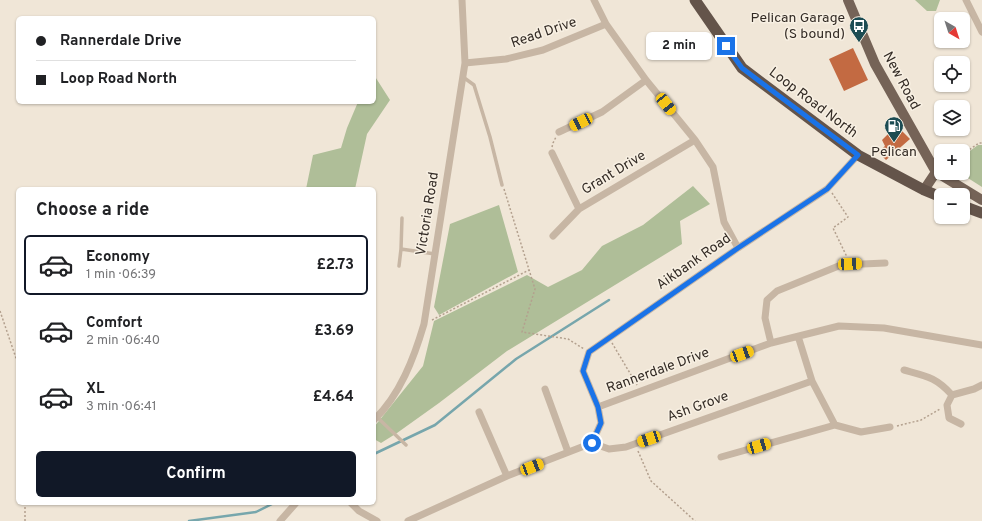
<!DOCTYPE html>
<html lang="en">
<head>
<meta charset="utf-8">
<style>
	:root { --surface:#fff; --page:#f6f6f6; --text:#202124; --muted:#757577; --line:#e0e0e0; --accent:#111827 }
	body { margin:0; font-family:Overpass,sans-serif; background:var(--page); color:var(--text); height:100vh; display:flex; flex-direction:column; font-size:15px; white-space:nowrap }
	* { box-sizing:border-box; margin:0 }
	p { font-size:13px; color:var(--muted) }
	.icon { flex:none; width:22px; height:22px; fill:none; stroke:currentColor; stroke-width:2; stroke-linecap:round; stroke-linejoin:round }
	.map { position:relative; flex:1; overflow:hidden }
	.side { position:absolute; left:16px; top:187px; width:360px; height:318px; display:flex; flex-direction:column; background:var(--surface); border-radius:6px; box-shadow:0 1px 3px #0004 }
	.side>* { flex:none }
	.top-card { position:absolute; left:16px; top:16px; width:360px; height:88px; border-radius:6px; box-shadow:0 1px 3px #0004; display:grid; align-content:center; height:88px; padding:0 20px; background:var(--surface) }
	.needle { width:26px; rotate:141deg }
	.tools { position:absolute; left:934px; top:12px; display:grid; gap:8px }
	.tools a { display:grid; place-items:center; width:36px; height:36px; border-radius:6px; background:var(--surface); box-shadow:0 1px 3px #0004; font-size:20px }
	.end { position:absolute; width:18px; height:18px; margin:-9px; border:5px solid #1a73e8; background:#fff; box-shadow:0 0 0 2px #fff }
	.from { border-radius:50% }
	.bubble { position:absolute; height:28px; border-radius:6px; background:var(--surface); box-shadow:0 1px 3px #0004; font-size:13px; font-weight:700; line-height:28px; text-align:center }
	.car { position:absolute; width:12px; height:24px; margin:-12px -6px; border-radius:5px; box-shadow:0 0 3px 1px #0007; background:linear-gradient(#f5c518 24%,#345 0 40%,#f5c518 0 76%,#345 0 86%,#f5c518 0) }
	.top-card b { display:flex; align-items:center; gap:14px; height:38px; font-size:15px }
	.top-card b+b { border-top:1px solid var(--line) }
	.top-card i { width:10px; height:10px; background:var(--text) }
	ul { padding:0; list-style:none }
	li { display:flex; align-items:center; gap:12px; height:60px; margin:0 8px 6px; padding:0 12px; border:2px solid transparent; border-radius:6px }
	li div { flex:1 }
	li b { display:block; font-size:15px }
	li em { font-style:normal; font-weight:700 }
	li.active { border-color:var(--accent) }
	li>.icon { width:36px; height:36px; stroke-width:1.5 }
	h2 { padding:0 20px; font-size:18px; line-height:48px }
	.action { display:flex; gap:8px; margin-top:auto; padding:8px 20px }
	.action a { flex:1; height:46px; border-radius:6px; background:var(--accent); color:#fff; font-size:16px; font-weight:700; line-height:46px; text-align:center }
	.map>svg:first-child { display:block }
	.green { fill:#afbe98 }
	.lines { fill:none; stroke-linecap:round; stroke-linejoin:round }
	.stream { stroke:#77a6ac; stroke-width:2.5 }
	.building { fill:#c36a42 }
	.path { stroke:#b3a08e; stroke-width:1.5; stroke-dasharray:2 2; stroke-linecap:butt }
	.service { stroke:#c7b6a4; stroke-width:3.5 }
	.minor { stroke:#c7b6a4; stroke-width:7 }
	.primary { stroke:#756357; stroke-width:10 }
	.trunk { stroke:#64544a; stroke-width:11 }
	.route { stroke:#1a73e8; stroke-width:5 }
	.labels { text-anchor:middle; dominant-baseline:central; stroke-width:3; stroke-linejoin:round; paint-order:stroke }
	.poi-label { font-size:14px; fill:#332b25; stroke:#f8f0e3; text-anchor:end }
	.street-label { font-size:14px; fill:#332b25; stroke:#f8f0e3 }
</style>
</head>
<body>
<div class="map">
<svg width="982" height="521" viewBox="0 0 982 521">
	<rect width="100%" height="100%" fill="#f0e6d7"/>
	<path class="green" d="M915 0H940L936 11H927Z
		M374 75 390 100 367 134 355 189H306L313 155 341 148 347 128 358 102H374Z
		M978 145H982V187L960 173H963V156Z
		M693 186 710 204 680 221 682 244 507 351 439 403 397 433 381 443 374 439V427L423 366 434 321 527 275 548 287 582 270 602 246 643 225Z
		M499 205 518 272 439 315 434 307 450 224Z"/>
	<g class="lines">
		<path class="stream" d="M374 454 435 425 516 359 609 300
			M189 521 256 512 274 503"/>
	</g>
	<path class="building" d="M853 48 868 80 844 91 829 59Z
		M891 131 895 137 902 131 910 139 886 160 878 152 885 146 882 140Z"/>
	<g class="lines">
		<path class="path" d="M552 147 553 143 556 137
			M963 154 979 143H982
			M504 189 535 289 522 332 568 339 584 349
			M832 193 848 217 833 228 847 257
			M0 311 18 364
			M432 320 529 270
			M612 343 637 385
			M897 426 921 420 940 409
			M638 451 651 481 695 521
			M25 503V521"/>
		<path class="service" d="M463 77 474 85 490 137 502 185
			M401 249 435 254
			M399 266 401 249 402 218
			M377 417 406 445"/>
		<path class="minor" d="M594 0 606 24 646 80 695 140 713 167 724 222 738 248
			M966 0 982 32
			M465 63 506 59 543 50 606 24
			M559 132 602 112 646 80
			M552 153 579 209
			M553 236 579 209 695 140
			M798 336 812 381 835 425 861 432 890 427
			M771 343 765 318 767 300 777 291 841 265 885 263
			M904 370C926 376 936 377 952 395
			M545 389 568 452
			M598 407 583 371 589 352 738 248 827 189 858 155
			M479 412 507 476
			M374 420C400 395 414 358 424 324L465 63 462 0
			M961 424 949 418 947 405 952 395 974 389 982 385
			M592 443 609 449 626 447 812 381
			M721 457 835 425
			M351 503 359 511 377 521
			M280 521 296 503
			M408 521 507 476 592 443 601 423 598 407 771 343 839 326 884 328 982 345"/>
		<path class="primary" d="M848 0 875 64 936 172 982 200
			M924 190 936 172"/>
		<path class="trunk" d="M695 0 742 68 858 155 924 190 941 197
			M963 206 982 213"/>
	</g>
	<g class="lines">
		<path class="route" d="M592 443 601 423 598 407 583 371 589 352 738 248 827 189 858 155 742 68 726 46"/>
	</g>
	<defs>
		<g id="bus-pin" transform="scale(1)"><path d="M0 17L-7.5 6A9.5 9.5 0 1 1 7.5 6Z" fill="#1c4c53" stroke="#f8f0e3"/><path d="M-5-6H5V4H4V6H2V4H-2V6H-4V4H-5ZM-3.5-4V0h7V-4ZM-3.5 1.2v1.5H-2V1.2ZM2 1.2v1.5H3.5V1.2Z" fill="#fff"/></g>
		<g id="fuel-pin" transform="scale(1)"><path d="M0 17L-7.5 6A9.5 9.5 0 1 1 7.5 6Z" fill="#1c4c53" stroke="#f8f0e3"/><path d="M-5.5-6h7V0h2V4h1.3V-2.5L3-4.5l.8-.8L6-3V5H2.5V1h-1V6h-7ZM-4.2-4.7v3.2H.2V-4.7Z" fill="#fff"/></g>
	</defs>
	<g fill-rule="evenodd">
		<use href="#bus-pin" x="859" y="26"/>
		<use href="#fuel-pin" x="894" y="126"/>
	</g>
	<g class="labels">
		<g class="poi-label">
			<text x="845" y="18">Pelican Garage<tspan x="845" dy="16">(S bound)</tspan></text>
			<text x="894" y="152" text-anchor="middle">Pelican</text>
		</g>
		<g class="street-label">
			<text transform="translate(544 33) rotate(-19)">Read Drive</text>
			<text transform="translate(901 81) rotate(62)">New Road</text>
			<text transform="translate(813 103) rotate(37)">Loop Road North</text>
			<text transform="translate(614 173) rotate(-31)">Grant Drive</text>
			<text transform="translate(428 214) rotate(-81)">Victoria Road</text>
			<text transform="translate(694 262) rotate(-35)">Aikbank Road</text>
			<text transform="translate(658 371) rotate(-20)">Rannerdale Drive</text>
			<text transform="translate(698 407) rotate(-20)">Ash Grove</text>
		</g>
	</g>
</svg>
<div class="tools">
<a><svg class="needle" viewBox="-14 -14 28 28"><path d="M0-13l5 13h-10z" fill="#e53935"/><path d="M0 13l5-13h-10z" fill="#757577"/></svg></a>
<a><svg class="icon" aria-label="locate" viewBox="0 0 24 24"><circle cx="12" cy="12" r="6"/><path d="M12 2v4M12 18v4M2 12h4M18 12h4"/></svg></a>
<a><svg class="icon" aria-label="layers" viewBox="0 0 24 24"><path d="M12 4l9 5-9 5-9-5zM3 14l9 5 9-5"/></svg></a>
<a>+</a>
<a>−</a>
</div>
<i class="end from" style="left:592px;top:443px"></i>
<i class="end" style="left:726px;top:46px"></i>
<div class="bubble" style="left:646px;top:32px;width:66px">2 min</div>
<i class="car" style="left:666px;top:104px;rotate:141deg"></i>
<i class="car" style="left:581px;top:122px;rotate:244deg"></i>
<i class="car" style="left:850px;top:264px;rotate:87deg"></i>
<i class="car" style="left:742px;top:354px;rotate:70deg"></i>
<i class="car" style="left:649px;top:439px;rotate:251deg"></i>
<i class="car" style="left:759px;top:446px;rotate:74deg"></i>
<i class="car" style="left:532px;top:467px;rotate:69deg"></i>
<div class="top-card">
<b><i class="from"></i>Rannerdale Drive</b>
<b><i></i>Loop Road North</b>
</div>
<section class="side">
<h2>Choose a ride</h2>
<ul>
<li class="active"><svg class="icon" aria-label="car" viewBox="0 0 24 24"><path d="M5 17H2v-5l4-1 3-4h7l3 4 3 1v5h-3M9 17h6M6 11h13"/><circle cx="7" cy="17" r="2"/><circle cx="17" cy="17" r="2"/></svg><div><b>Economy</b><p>1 min · 06:39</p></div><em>£2.73</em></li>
<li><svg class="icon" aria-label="car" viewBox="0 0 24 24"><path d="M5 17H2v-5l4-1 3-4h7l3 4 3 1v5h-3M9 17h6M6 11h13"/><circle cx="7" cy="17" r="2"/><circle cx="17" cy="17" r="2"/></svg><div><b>Comfort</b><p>2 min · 06:40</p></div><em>£3.69</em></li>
<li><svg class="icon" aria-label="car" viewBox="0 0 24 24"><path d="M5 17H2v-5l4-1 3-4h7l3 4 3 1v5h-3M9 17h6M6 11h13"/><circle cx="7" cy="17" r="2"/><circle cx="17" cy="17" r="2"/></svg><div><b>XL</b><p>3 min · 06:41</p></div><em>£4.64</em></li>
</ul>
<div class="action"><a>Confirm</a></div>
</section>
</div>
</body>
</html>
